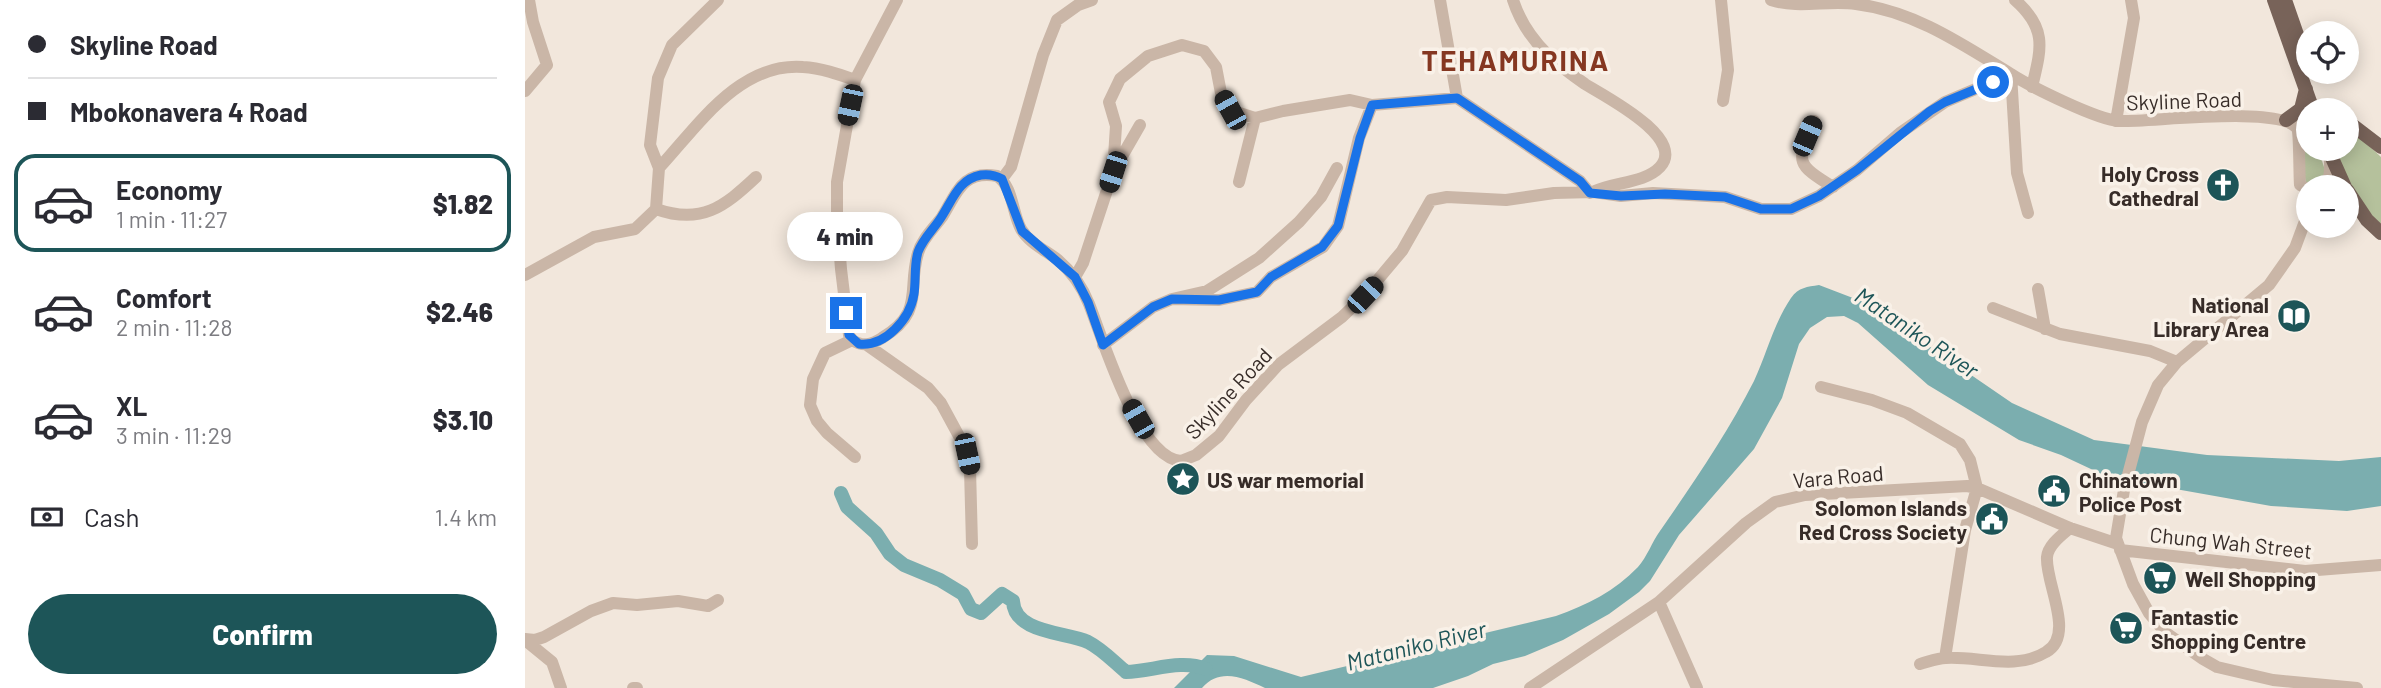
<!DOCTYPE html>
<html lang="en">
<head>
<meta charset="utf-8">
<style>
	:root { --surface:#fff; --page:#f7f7f7; --text:#2b2b33; --muted:#7c7c81; --line:#e1e1e2; --accent:#1d5558 }
	body { margin:0; font-family:Barlow,sans-serif; background:var(--page); color:var(--text); height:100vh; display:flex; flex-direction:column; font-size:26px; white-space:nowrap }
	* { box-sizing:border-box; margin:0 }
	p { font-size:23px; color:var(--muted) }
	.icon { flex:none; width:38px; height:38px; fill:none; stroke:currentColor; stroke-width:2; stroke-linecap:round; stroke-linejoin:round }
	.map { position:relative; flex:1; overflow:hidden }
	.sheet { display:flex; flex-direction:column; background:var(--surface); width:525px }
	.sheet>* { flex:none }
	.hud { display:grid; align-content:center; height:154px; padding:0 28px; background:var(--surface) }
	.tools { position:absolute; left:1771px; top:21px; display:grid; gap:14px }
	.tools a { display:grid; place-items:center; width:63px; height:63px; border-radius:50%; background:var(--surface); box-shadow:0 4px 18px #0003; font-size:35px }
	.end { position:absolute; width:32px; height:32px; margin:-16px; border:9px solid #1a73e8; background:#fff; box-shadow:0 0 0 4px #fff }
	.from { border-radius:50% }
	.bubble { position:absolute; height:49px; border-radius:24px; background:var(--surface); box-shadow:0 4px 18px #0003; font-size:23px; font-weight:800; line-height:49px; text-align:center }
	.car { position:absolute; width:21px; height:42px; margin:-21px -10px; border-radius:9px; box-shadow:0 0 5px 2px #0007; background:linear-gradient(#222 24%,#8ab4d8 0 40%,#222 0 76%,#8ab4d8 0 86%,#222 0) }
	.hud b { display:flex; align-items:center; gap:24px; height:66px; font-size:26px }
	.hud b+b { border-top:2px solid var(--line) }
	.hud i { width:18px; height:18px; background:var(--text) }
	ul { padding:0; list-style:none }
	li { display:flex; align-items:center; gap:21px; height:98px; margin:0 14px 10px; padding:0 14px; border:4px solid transparent; border-radius:21px }
	li div { flex:1 }
	li b { display:block; font-size:26px }
	li em { font-style:normal; font-weight:800 }
	li.on { border-color:var(--accent) }
	li>.icon { width:63px; height:63px; stroke-width:1.5 }
	.pay { display:flex; align-items:center; gap:18px; height:77px; padding:0 28px; font-size:26px }
	.pay p { margin-inline-start:auto }
	.button { display:flex; gap:14px; margin-top:auto; padding:14px 28px }
	.button a { flex:1; height:80px; border-radius:42px; background:var(--accent); color:#fff; font-size:28px; font-weight:800; line-height:80px; text-align:center }
	main { display:flex; flex:1; min-height:0 }
	.map>svg:first-child { display:block }
	.green { fill:#b5c19c }
	.water { fill:#7baeaf }
	.lines { fill:none; stroke-linecap:round; stroke-linejoin:round }
	.river { stroke:#7baeaf; stroke-width:14 }
	.minor { stroke:#cab6a7; stroke-width:12 }
	.major { stroke:#786359; stroke-width:14 }
	.route { stroke:#1a73e8; stroke-width:9 }
	.labels { text-anchor:middle; dominant-baseline:central; stroke-width:7; stroke-linejoin:round; paint-order:stroke }
	.street-label { font-size:21px; fill:#372c28; stroke:#f9f1e8 }
	.poi-label { font-size:21px; font-weight:bold; fill:#372c28; stroke:#f9f1e8; text-anchor:start }
	.water-label { font-size:23px; font-style:italic; fill:#1d5558; stroke:#f9f1e8 }
	.district-label { font-size:28px; font-weight:bold; letter-spacing:2px; fill:#853721; stroke:#f9f1e8 }
</style>
</head>
<body>
<main>
<section class="sheet">
<div class="hud">
<b><i class="from"></i>Skyline Road</b>
<b><i></i>Mbokonavera 4 Road</b>
</div>
<ul>
<li class="on"><svg class="icon" aria-label="car" viewBox="0 0 24 24"><path d="M5 17H2v-5l4-1 3-4h7l3 4 3 1v5h-3M9 17h6M6 11h13"/><circle cx="7" cy="17" r="2"/><circle cx="17" cy="17" r="2"/></svg><div><b>Economy</b><p>1 min · 11:27</p></div><em>$1.82</em></li>
<li><svg class="icon" aria-label="car" viewBox="0 0 24 24"><path d="M5 17H2v-5l4-1 3-4h7l3 4 3 1v5h-3M9 17h6M6 11h13"/><circle cx="7" cy="17" r="2"/><circle cx="17" cy="17" r="2"/></svg><div><b>Comfort</b><p>2 min · 11:28</p></div><em>$2.46</em></li>
<li><svg class="icon" aria-label="car" viewBox="0 0 24 24"><path d="M5 17H2v-5l4-1 3-4h7l3 4 3 1v5h-3M9 17h6M6 11h13"/><circle cx="7" cy="17" r="2"/><circle cx="17" cy="17" r="2"/></svg><div><b>XL</b><p>3 min · 11:29</p></div><em>$3.10</em></li>
</ul>
<div class="pay"><svg class="icon" aria-label="cash" viewBox="0 0 24 24"><path d="M3 7h18v10H3z"/><circle cx="12" cy="12" r="2"/></svg>Cash<p>1.4 km</p></div>
<div class="button"><a>Confirm</a></div>
</section>
<div class="map">
<svg width="1856" height="688" viewBox="0 0 1856 688">
	<rect width="100%" height="100%" fill="#f2e7dc"/>
	<path class="green" d="M1778 106 1783 120V149H1793L1801 173 1794 186 1785 187 1781 185 1775 140Z
		M1822 129 1840 142 1856 157V224C1832 203 1820 177 1808 149H1822Z"/>
	<path class="water" d="M1294 285 1341 303 1487 403 1569 440 1682 455 1814 461 1856 457V506L1822 511 1746 506 1583 477 1536 455 1494 440 1403 385 1333 323 1319 316 1302 317 1285 328 1274 344 1257 398 1229 449 1154 535 1125 581 1114 592 1084 614 1038 640 1000 656 968 664 943 676 908 688H740C719 678 695 667 677 688H649L682 655 709 656 776 677 1031 616C1062 605 1090 591 1113 567 1122 557 1127 542 1135 531 1169 482 1202 434 1229 381 1242 353 1249 323 1266 298 1274 287 1282 287 1294 285Z"/>
	<g class="lines">
		<path class="river" d="M316 493 322 507 351 533 365 554 379 565 415 580 438 594 446 609 456 613 477 594 488 601C489 633 540 632 563 642 577 649 589 662 601 672 628 671 656 659 681 669"/>
		<path class="minor" d="M915 0 932 98 1055 181 1065 193
			M988 0C995 22 1006 38 1022 54 1034 65 1047 75 1060 84 1079 96 1162 138 1135 167 1120 183 1090 182 1070 191
			M1196 0 1203 70 1198 101
			M1246 0C1274 9 1302 0 1331 4 1389 11 1437 44 1486 74L1492 173 1503 213
			M1490 0C1523 29 1516 49 1507 87
			M0 91 22 65 8 22 4 0
			M1289 121C1272 162 1269 163 1308 187
			M1591 121 1609 18 1606 0
			M134 168C172 127 214 62 278 67 296 68 313 74 330 80
			M588 172 591 126 584 102 595 79 623 56 657 45 679 51 691 67 696 93 705 110 730 118
			M477 179 486 167 518 55 532 20 553 5 567 0
			M714 182 730 118 758 111 825 100 847 105 932 98
			M1795 187C1807 180 1805 170 1805 157
			M131 209C176 225 199 207 231 177
			M1783 213 1770 248 1744 285 1652 362 1633 385 1617 422 1599 490 1591 538 1608 584 1624 613 1641 633 1678 659 1692 667 1748 680 1832 688
			M0 275 69 237 110 229 131 209 134 168 125 145 133 78 147 45 193 0
			M550 277 558 263 588 172 615 125
			M1513 289 1520 329
			M647 299 694 300 732 292 746 277 798 247 813 226 834 138 847 105
			M1468 308 1535 334 1625 351 1652 362
			M327 340C338 347 346 345 357 338 400 312 382 290 393 253 397 239 409 228 417 217 432 193 437 170 472 176 488 186 487 213 496 229 504 243 520 250 533 260 547 272 557 286 564 304 578 339 613 458 656 461L671 455 694 436 721 400 753 365 817 317 840 295 877 251 906 200 922 197 981 200 1029 193 1069 192 1096 196 1128 193 1200 197 1236 209H1266L1294 196 1332 170 1375 133 1420 102 1486 74C1506 87 1573 120 1594 121 1627 122 1751 106 1771 127 1775 131 1774 175 1775 185L1783 189
			M327 340 324 335 316 269 312 218V182L330 80 372 0
			M327 340 300 353 288 379 285 405 292 421 302 433 330 457
			M342 345 403 388 416 403 435 438 445 469 447 544
			M578 345 628 307 647 299 682 291 734 258 774 222 796 197 812 168
			M1296 387 1347 400 1382 413 1435 444 1445 460 1452 488 1440 530 1420 658
			M1595 550 1780 571 1856 565
			M1134 602 1172 688
			M0 639 10 640 19 637 66 611 88 603 112 605 153 601 183 606 193 600
			M0 640 27 662 36 688
			M1395 664C1403 662 1412 658 1421 658 1454 656 1490 671 1521 652 1551 635 1520 583 1522 557 1523 545 1537 535 1545 528
			M108 688H112
			M1005 688 1134 602 1221 523 1250 502 1280 495 1442 486 1452 488 1545 528 1593 544"/>
		<path class="major" d="M1749 0 1788 110
			M1760 0 1783 66
			M1761 120 1776 109 1781 89
			M1822 121 1856 147
			M1803 149 1820 187
			M1822 190 1842 220 1856 233"/>
	</g>
	<g class="lines">
		<path class="route" d="M321 313 324 335 334 344C360 347 385 319 389 294 391 281 389 265 393 252 398 238 410 228 417 216 428 199 434 179 456 175 464 174 470 175 477 179L497 231 550 277 563 302 578 345 628 307 647 299 694 300 732 292 746 277 797 247 813 226 835 138 847 105 932 98 1055 181 1065 193 1096 196 1140 194 1200 197 1236 209H1266L1294 196 1332 170 1405 111 1420 102 1468 82"/>
	</g>
	<defs>
		<g id="church-disc" transform="scale(1.75)"><circle r="9.5" fill="#1d5558" stroke="#f9f1e8"/><path d="M-1.2-6h2.4v3.5h3.3v2.4h-3.3V6h-2.4V-.1h-3.3v-2.4h3.3Z" fill="#fff"/></g>
		<g id="library-disc" transform="scale(1.75)"><circle r="9.5" fill="#1d5558" stroke="#f9f1e8"/><path d="M-6-4Q-3-5.5-.7-3.5V5Q-3 3-6 4ZM6-4Q3-5.5 .7-3.5V5Q3 3 6 4Z" fill="#fff"/></g>
		<g id="sight-disc" transform="scale(1.75)"><circle r="9.5" fill="#1d5558" stroke="#f9f1e8"/><path d="M0-6L1.8-2.2L6-1.7L2.9 1.2L3.7 5.4L0 3.3L-3.7 5.4L-2.9 1.2L-6-1.7L-1.8-2.2Z" fill="#fff"/></g>
		<g id="civic-disc" transform="scale(1.75)"><circle r="9.5" fill="#1d5558" stroke="#f9f1e8"/><path d="M-.6-6.5H3V-4.5H.6V-3L4-1V1h2V6H-6V1h2V-1L-.6-3ZM-1.2 2.5V6h2.4V2.5Z" fill="#fff"/></g>
		<g id="supermarket-disc" transform="scale(1.75)"><circle r="9.5" fill="#1d5558" stroke="#f9f1e8"/><path d="M-6-5.5h2.5l.6 2H6L4.5 2H-2.5L-4.4-4H-6ZM-1.5 3.2a1.3 1.3 0 1 0 .1 0ZM3 3.2a1.3 1.3 0 1 0 .1 0Z" fill="#fff"/></g>
	</defs>
	<g fill-rule="evenodd">
		<use href="#church-disc" x="1698" y="185"/>
		<use href="#library-disc" x="1769" y="316"/>
		<use href="#sight-disc" x="658" y="479"/>
		<use href="#civic-disc" x="1529" y="491"/>
		<use href="#civic-disc" x="1467" y="519"/>
		<use href="#supermarket-disc" x="1635" y="578"/>
		<use href="#supermarket-disc" x="1601" y="628"/>
	</g>
	<g class="labels">
		<g class="street-label">
			<text transform="translate(1659 100) rotate(-2)">Skyline Road</text>
			<text transform="translate(703 393) rotate(-47)">Skyline Road</text>
			<text transform="translate(1313 476) rotate(-5)">Vara Road</text>
			<text transform="translate(1706 542) rotate(6)">Chung Wah Street</text>
		</g>
		<g class="poi-label">
			<text x="1674" y="173" text-anchor="end">Holy Cross<tspan x="1674" dy="24">Cathedral</tspan></text>
			<text x="1744" y="304" text-anchor="end">National<tspan x="1744" dy="24">Library Area</tspan></text>
			<text x="682" y="479">US war memorial</text>
			<text x="1554" y="479">Chinatown<tspan x="1554" dy="24">Police Post</tspan></text>
			<text x="1442" y="507" text-anchor="end">Solomon Islands<tspan x="1442" dy="24">Red Cross Society</tspan></text>
			<text x="1660" y="578">Well Shopping</text>
			<text x="1626" y="616">Fantastic<tspan x="1626" dy="24">Shopping Centre</tspan></text>
		</g>
		<g class="water-label">
			<text transform="translate(1392 332) rotate(34)">Mataniko River</text>
			<text transform="translate(891 645) rotate(-14)">Mataniko River</text>
		</g>
		<g class="district-label">
			<text x="991" y="60">TEHAMURINA</text>
		</g>
	</g>
</svg>
<div class="tools">
<a><svg class="icon" aria-label="locate" viewBox="0 0 24 24"><circle cx="12" cy="12" r="6"/><path d="M12 2v4M12 18v4M2 12h4M18 12h4"/></svg></a>
<a>+</a>
<a>−</a>
</div>
<i class="end from" style="left:1468px;top:82px"></i>
<i class="end" style="left:321px;top:313px"></i>
<div class="bubble" style="left:262px;top:212px;width:116px">4 min</div>
<i class="car" style="left:325px;top:105px;rotate:192deg"></i>
<i class="car" style="left:705px;top:110px;rotate:331deg"></i>
<i class="car" style="left:1282px;top:136px;rotate:23deg"></i>
<i class="car" style="left:588px;top:172px;rotate:198deg"></i>
<i class="car" style="left:840px;top:295px;rotate:43deg"></i>
<i class="car" style="left:613px;top:419px;rotate:330deg"></i>
<i class="car" style="left:442px;top:454px;rotate:168deg"></i>
</div>
</main>
</body>
</html>
